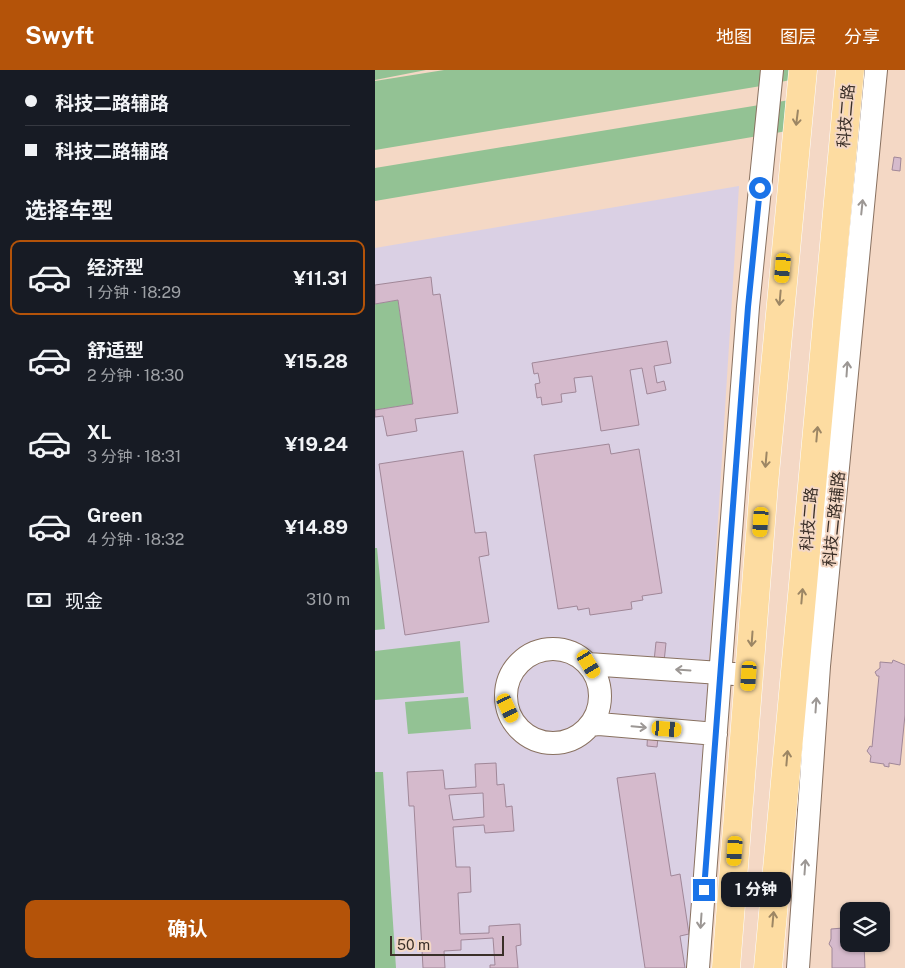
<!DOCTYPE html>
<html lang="zh">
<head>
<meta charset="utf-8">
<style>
	:root { --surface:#171b24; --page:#242831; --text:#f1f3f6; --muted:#9ea1a6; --line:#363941; --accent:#b45309 }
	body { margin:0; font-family:"Public Sans","Noto Sans SC",sans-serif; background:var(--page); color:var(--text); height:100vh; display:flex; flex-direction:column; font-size:19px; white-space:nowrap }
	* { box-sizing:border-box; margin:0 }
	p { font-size:16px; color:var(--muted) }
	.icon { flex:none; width:28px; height:28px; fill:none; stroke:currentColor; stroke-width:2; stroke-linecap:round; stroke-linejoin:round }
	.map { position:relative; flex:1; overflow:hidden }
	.panel { display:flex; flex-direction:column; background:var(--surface); width:375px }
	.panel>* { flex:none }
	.top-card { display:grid; align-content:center; height:110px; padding:0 25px; background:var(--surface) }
	.buttons { position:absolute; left:465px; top:832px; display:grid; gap:10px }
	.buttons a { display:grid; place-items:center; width:50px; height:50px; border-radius:10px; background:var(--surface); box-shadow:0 1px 4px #0004; font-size:25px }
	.scale { position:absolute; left:15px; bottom:12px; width:114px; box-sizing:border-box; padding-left:5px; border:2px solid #3a2f28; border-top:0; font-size:14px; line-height:18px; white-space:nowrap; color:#3a2f28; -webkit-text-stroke:4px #f4d8c5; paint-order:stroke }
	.end { position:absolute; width:22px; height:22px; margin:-11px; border:6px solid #1a73e8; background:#fff; box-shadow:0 0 0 2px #fff }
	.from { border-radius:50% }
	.bubble { position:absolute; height:35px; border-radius:10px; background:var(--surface); box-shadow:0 1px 4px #0004; font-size:16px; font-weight:700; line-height:35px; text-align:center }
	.car { position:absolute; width:15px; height:30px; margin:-15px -8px; border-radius:6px; box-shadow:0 0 4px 1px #0007; background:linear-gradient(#f5c518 24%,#345 0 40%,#f5c518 0 76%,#345 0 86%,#f5c518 0) }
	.top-card b { display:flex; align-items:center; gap:18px; height:48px; font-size:19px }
	.top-card b+b { border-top:1px solid var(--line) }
	.top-card i { width:12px; height:12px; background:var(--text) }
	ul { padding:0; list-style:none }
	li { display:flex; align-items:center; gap:15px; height:75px; margin:0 10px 8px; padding:0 15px; border:2px solid transparent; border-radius:10px }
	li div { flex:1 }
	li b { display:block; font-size:19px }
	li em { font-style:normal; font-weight:700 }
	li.selected { border-color:var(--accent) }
	li>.icon { width:45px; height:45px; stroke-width:1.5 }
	h2 { padding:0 25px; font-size:22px; line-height:60px }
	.pay { display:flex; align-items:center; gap:12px; height:55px; padding:0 25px; font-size:19px }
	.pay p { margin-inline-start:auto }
	.primary-button { display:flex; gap:10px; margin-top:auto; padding:10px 25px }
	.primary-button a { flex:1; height:58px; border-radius:10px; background:var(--accent); color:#fff; font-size:20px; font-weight:700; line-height:58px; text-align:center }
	header { display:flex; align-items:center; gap:30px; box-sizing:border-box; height:70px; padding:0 25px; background:var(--accent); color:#fff }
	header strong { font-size:24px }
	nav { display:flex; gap:28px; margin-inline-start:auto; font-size:18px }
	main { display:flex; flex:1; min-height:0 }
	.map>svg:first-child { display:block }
	.education { fill:#dad0e4 }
	.green { fill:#93c294 }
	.building { fill:#d5bacc; stroke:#a08798; fill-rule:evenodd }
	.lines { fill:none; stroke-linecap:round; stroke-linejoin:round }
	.minor-casing { stroke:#897160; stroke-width:24 }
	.major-casing { stroke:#fff; stroke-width:29 }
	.minor { stroke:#fff; stroke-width:22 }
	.major { stroke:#fddca1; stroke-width:28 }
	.oneway { stroke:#9c8664 }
	.oneway2 { stroke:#9c9794 }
	.route { stroke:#1a73e8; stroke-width:6 }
	.labels { text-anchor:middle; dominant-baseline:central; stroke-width:4; stroke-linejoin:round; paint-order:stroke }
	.street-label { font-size:16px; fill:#3a2f28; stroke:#f4d8c5 }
</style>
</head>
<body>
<header>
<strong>Swyft</strong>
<nav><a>地图</a><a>图层</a><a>分享</a></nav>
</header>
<main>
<section class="panel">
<div class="top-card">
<b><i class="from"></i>科技二路辅路</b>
<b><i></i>科技二路辅路</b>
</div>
<h2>选择车型</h2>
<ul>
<li class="selected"><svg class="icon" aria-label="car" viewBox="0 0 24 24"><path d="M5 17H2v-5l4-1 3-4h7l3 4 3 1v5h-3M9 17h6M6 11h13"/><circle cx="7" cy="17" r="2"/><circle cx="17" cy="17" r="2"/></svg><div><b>经济型</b><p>1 分钟 · 18:29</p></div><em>¥11.31</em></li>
<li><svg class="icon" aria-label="car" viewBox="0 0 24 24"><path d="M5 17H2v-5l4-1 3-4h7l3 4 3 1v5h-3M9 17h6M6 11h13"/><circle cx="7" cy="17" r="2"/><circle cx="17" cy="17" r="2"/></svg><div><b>舒适型</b><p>2 分钟 · 18:30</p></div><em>¥15.28</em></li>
<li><svg class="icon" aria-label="car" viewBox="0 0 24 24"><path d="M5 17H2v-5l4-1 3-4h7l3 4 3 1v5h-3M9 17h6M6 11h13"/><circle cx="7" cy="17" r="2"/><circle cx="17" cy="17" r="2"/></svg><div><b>XL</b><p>3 分钟 · 18:31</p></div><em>¥19.24</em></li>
<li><svg class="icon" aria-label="car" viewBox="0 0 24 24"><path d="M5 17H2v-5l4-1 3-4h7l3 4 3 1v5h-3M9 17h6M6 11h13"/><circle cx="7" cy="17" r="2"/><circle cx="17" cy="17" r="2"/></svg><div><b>Green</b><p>4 分钟 · 18:32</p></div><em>¥14.89</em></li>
</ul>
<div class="pay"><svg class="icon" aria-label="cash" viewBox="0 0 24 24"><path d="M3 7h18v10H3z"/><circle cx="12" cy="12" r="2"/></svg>现金<p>310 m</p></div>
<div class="primary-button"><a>确认</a></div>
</section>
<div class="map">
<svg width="530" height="898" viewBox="0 0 530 898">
	<rect width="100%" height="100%" fill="#f4d8c5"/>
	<path class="education" d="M364 116 315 898H0V178Z"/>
	<path class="green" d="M0 0H51L0 10Z
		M69 0H435V6L386 16 0 80V11Z
		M433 27 430 58 0 131V98Z
		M23 230 38 334 0 340V234Z
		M0 478H2L10 559 0 560Z
		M85 571 89 623 0 630V581Z
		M93 627 96 659 33 664 30 632Z
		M0 702H8L21 898H0Z"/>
	<path class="building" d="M519 87 526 88 525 101 517 100Z
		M56 207 58 225 65 224 83 343 40 349 42 361 12 366 8 346 0 347V340L38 334 23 230 0 234V215Z
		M292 271 296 293 279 296 282 313 289 311 291 320 272 324 267 298 255 300 264 355 226 361 217 306 199 308 201 322 186 324 187 332 167 335 166 327 162 328 160 314 165 313 163 303 159 304 157 293Z
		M234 374 236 384 264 379 287 523 267 526 268 530 256 532 257 539 215 545 214 538 203 540 202 536 183 539 159 385Z
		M88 381 100 463 111 462 114 485 104 487 114 552 30 565 4 394Z
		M281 572 291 573 289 592 279 591Z
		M518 590 530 595V645L525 695 514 693V697L509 696V694L495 692 496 686 492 681 495 676 497 677 504 606H502L500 602 505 598V592L517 593Z
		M273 658 284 659 282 677 272 676Z
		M121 693 122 715 129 714 131 737 137 736 139 761 110 763 109 755 78 757 81 797H95L96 822 83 823 85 864 114 863V856L145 854 146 875 141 876 143 898H115V895H120L118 868 86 870V880L69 881 70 898H48L39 736H34L32 702 68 700 70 719 101 717 100 694ZM108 723 109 747 78 750 74 725Z
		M280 703 296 806 305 804 314 864 305 866 310 898H270L242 708Z
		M468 855H474V874H489L490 898H457V878L454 874 456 869V859L468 858Z"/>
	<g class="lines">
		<g class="minor-casing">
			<path id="minor" d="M131 626a47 47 0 1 1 94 0a47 47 0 1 1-94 0Z
				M213 594 360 604
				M215 655 224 654 341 664
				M323 898 373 237 397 0
				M423 898 444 596 501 0"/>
		</g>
		<g class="major-casing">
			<path id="major" d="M351 898 389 414 428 0
				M393 898 475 0"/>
		</g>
		<use href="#minor" class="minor"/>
		<use href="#major" class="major"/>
	</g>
	<defs><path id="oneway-shaft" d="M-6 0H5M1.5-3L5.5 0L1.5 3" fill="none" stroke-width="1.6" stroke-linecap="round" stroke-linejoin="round" transform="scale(1.25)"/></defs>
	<g class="oneway">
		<use href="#oneway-shaft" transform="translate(422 48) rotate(97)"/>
		<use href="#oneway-shaft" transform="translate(405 228) rotate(95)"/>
		<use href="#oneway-shaft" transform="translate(442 364) rotate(-85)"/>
		<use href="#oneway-shaft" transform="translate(391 390) rotate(95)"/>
		<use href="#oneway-shaft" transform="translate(427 526) rotate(-85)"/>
		<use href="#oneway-shaft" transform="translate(377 569) rotate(94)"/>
		<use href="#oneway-shaft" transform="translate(412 688) rotate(-85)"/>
		<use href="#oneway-shaft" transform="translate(398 849) rotate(-85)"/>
	</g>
	<g class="oneway2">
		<use href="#oneway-shaft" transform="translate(487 137) rotate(-84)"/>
		<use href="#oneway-shaft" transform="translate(472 299) rotate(-86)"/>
		<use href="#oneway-shaft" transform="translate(308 600) rotate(-176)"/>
		<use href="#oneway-shaft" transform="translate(441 635) rotate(-86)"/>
		<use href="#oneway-shaft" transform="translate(264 657) rotate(5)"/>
		<use href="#oneway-shaft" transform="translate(430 797) rotate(-86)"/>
		<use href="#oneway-shaft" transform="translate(326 851) rotate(94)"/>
	</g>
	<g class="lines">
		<path class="route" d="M329 820 373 237 385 118"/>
	</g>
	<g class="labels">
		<g class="street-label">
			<text transform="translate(471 46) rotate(-85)">科技二路</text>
			<text transform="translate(434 449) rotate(-85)">科技二路</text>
			<text transform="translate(459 449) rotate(-84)">科技二路辅路</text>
		</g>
	</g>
</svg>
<div class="buttons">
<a><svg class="icon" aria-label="layers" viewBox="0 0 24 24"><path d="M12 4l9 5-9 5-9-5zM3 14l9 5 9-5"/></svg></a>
</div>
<div class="scale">50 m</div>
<i class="end from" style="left:385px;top:118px"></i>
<i class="end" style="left:329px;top:820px"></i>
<div class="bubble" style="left:346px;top:802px;width:70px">1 分钟</div>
<i class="car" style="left:408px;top:198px;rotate:185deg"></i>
<i class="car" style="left:386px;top:452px;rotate:184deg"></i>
<i class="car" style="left:214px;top:594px;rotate:149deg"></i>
<i class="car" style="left:374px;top:606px;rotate:184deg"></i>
<i class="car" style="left:133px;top:638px;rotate:155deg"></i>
<i class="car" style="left:292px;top:659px;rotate:95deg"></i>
<i class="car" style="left:360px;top:781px;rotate:184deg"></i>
</div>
</main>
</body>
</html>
